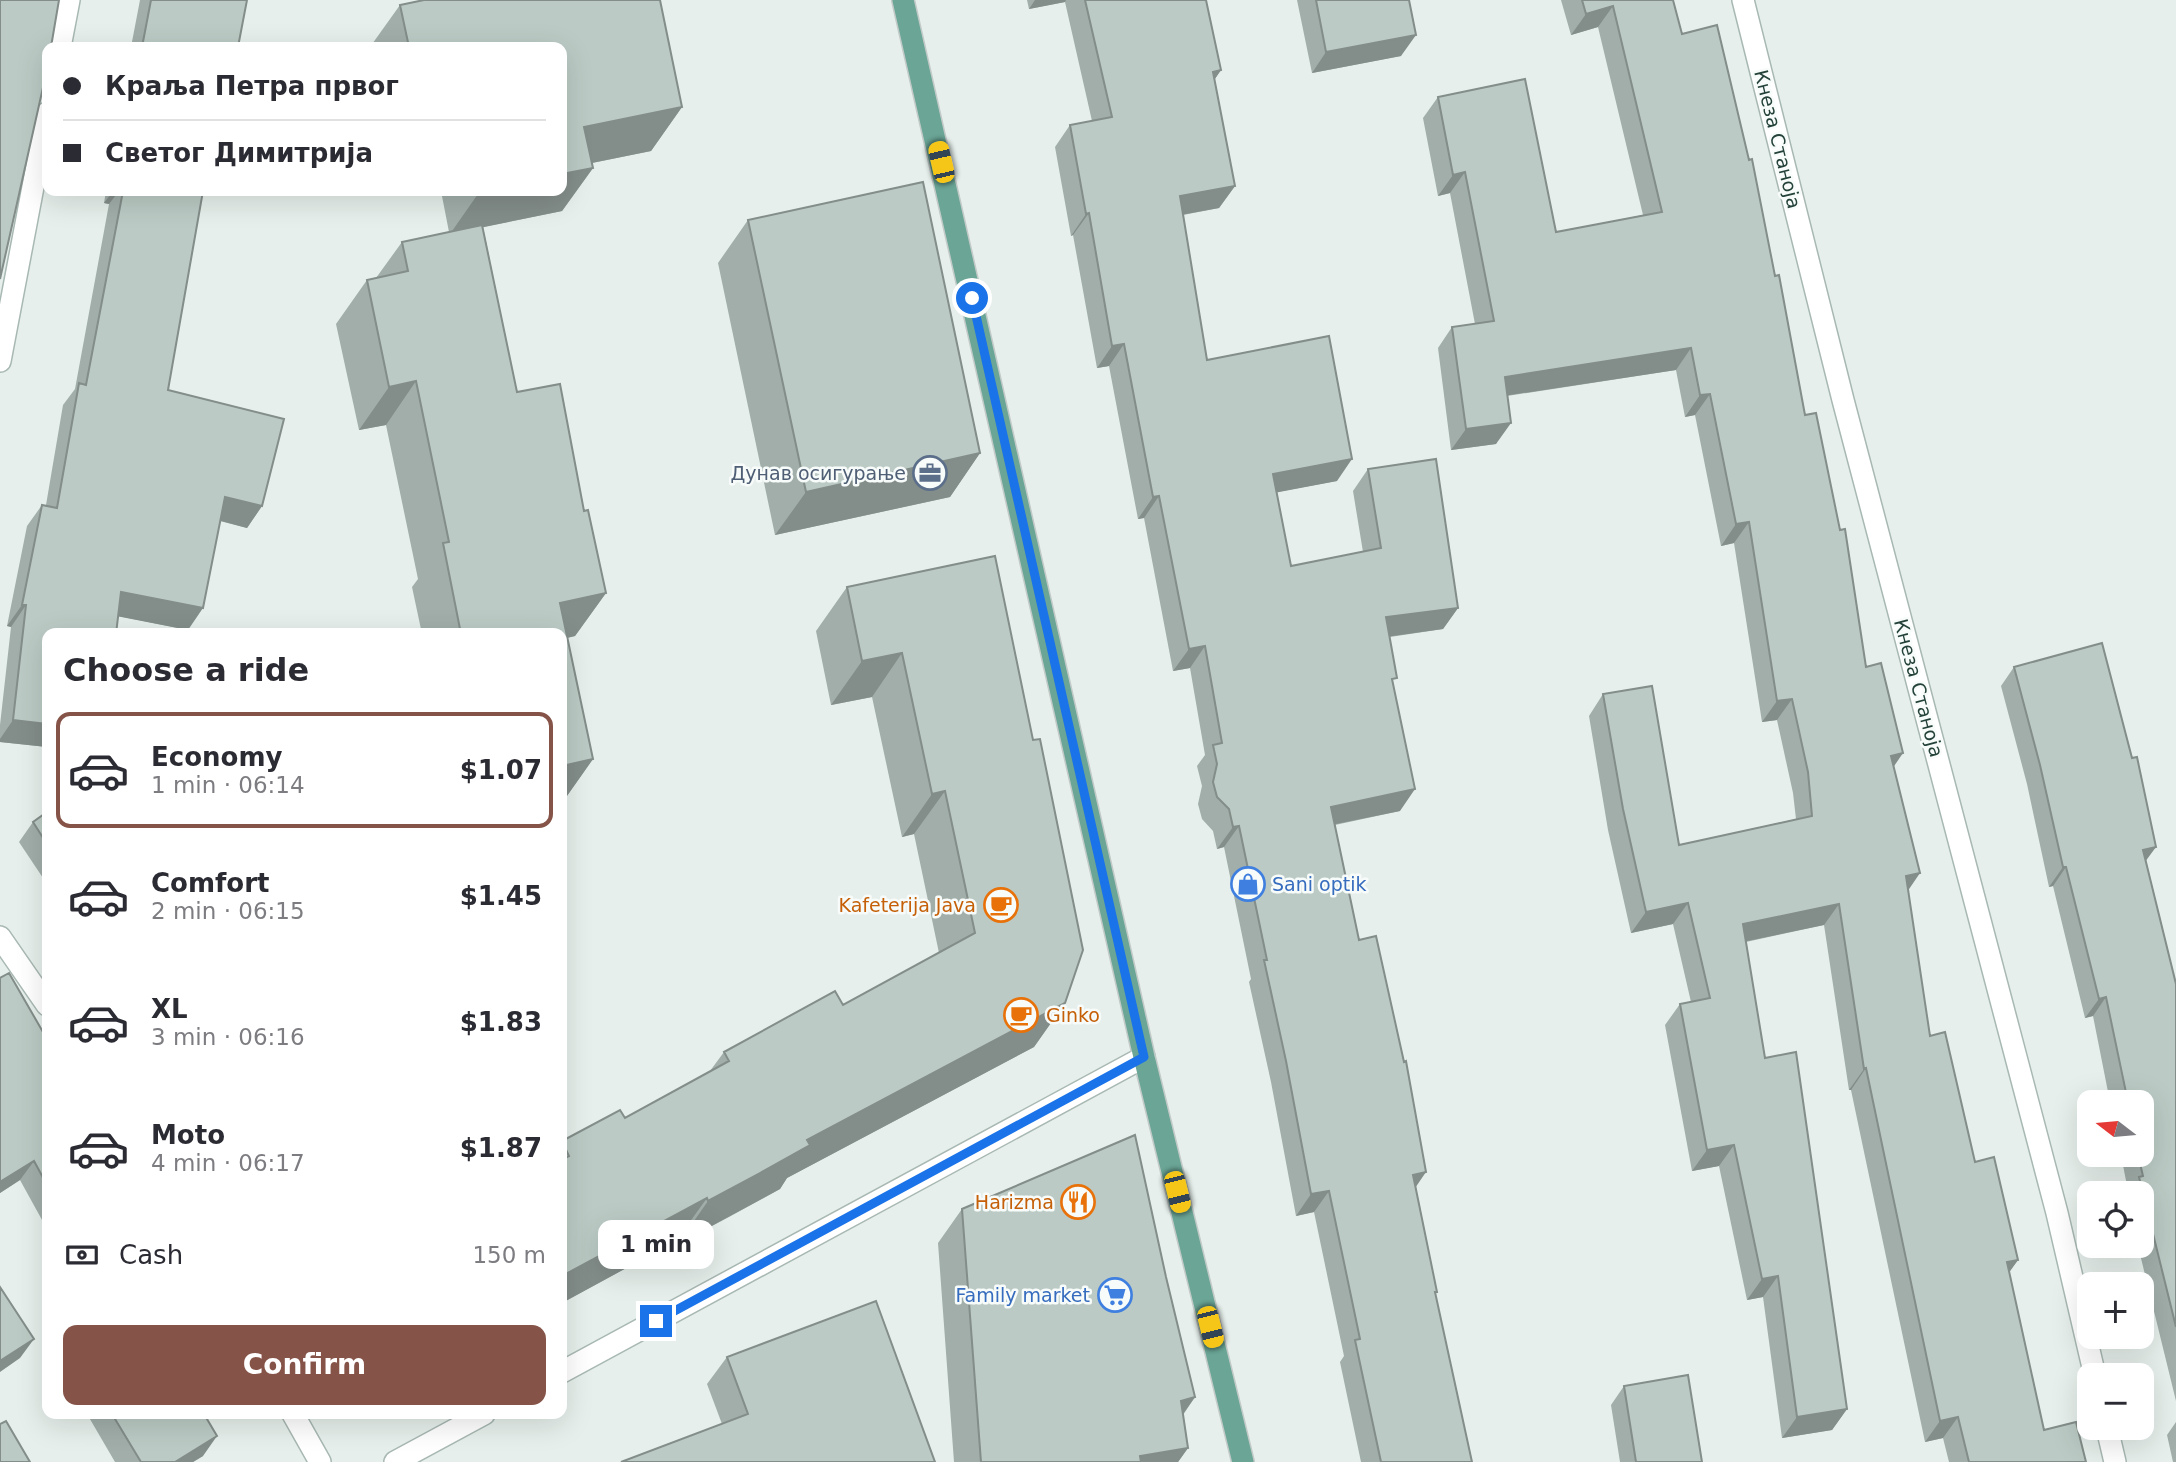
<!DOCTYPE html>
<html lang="en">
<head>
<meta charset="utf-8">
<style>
	:root { --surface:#fff; --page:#f2f2f3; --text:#2b2b33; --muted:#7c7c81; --line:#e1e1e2; --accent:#855347 }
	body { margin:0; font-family:"DejaVu Sans",sans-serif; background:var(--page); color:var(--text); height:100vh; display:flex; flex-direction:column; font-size:26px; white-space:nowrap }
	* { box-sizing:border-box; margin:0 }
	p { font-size:23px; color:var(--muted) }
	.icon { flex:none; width:38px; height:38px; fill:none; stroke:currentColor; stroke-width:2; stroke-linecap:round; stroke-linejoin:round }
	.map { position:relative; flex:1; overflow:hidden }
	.sheet { position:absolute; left:42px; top:628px; width:525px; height:791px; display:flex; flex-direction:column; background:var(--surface); border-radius:14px; box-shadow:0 7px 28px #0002 }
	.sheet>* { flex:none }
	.guide { position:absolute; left:42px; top:42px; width:525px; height:154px; border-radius:14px; box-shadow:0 7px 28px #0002; display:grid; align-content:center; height:154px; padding:0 21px; background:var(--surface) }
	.needle { width:46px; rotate:286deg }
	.buttons { position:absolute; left:2077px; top:1090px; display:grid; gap:14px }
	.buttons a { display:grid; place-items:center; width:77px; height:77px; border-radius:14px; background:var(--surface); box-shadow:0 7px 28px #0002; font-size:35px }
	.end { position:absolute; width:32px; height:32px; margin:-16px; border:9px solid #1a73e8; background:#fff; box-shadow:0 0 0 4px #fff }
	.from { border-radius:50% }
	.bubble { position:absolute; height:49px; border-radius:14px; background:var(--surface); box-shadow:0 7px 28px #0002; font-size:23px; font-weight:700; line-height:49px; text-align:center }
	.car { position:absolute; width:21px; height:42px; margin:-21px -10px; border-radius:9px; box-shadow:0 0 5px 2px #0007; background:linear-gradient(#f5c518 24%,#345 0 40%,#f5c518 0 76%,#345 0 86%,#f5c518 0) }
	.guide b { display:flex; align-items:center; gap:24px; height:66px; font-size:26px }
	.guide b+b { border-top:2px solid var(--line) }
	.guide i { width:18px; height:18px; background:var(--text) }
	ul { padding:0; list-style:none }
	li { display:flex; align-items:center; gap:21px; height:116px; margin:0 14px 10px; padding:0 7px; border:4px solid transparent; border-radius:14px }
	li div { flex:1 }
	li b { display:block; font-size:26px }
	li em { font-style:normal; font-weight:700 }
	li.selected { border-color:var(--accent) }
	li>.icon { width:63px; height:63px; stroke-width:1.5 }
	h2 { padding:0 21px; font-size:32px; line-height:84px }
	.pay { display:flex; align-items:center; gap:18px; height:77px; padding:0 21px; font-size:26px }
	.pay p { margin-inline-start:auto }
	.primary-button { display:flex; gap:14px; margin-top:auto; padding:14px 21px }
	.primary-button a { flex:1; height:80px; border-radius:14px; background:var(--accent); color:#fff; font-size:28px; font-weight:700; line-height:80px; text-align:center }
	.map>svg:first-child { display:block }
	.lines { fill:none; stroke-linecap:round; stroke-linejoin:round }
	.minor-casing { stroke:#a8b8b2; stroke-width:24 }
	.primary-casing { stroke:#c2cac8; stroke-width:24 }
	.minor { stroke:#fff; stroke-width:21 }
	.primary { stroke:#6aa596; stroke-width:21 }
	.wall { fill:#a1aea9 }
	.shaded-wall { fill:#838d89 }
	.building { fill:#bbcac4; stroke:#838d89; stroke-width:2 }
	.route { stroke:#1a73e8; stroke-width:9 }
	.labels { text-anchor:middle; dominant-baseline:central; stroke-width:5; stroke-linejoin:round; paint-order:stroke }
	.street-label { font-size:19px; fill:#24423a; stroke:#f7fbf9 }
	.service-label { font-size:19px; fill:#4e5e75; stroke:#f7fbf9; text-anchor:end }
	.shop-label { font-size:19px; fill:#366cbe; stroke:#f7fbf9; text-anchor:start }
	.food-label { font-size:19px; fill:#c56008; stroke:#f7fbf9; text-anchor:end }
</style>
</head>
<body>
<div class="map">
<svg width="2176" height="1462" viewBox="0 0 2176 1462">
	<rect width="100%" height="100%" fill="#e6efeb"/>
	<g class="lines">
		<g class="minor-casing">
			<path id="minor" d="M1743 0 1843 400 2057 1213 2095 1376
				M60 47 69 0
				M0 361 47 113
				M0 937 47 1005
				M562 1372 1144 1057
				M293 1414 320 1462
				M2107 1428 2115 1462
				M395 1462 484 1414"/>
		</g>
		<g class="primary-casing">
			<path id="primary" d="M903 0 1144 1057 1243 1462"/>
		</g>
		<use href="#minor" class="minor"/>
		<use href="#primary" class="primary"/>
	</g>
	<path class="wall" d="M140 0H247L238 47H131Z
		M424 0H660L682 107 651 151 592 163 593 168 562 211 483 227 517 392 560 384 584 511 588 510 606 593 575 636 567 638 593 759 562 803V634H422L412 587 418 579 386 425 359 430 336 324 367 280 376 278 402 242 449 232 441 191H562V47H370L400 5Z
		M1027 0H1206L1221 70 1214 80 1235 186 1219 208 1183 215 1207 360 1337 481 1277 492 1291 566 1363 552 1353 491 1368 469 1458 608 1443 629 1390 637 1400 811 1335 825 1359 940 1416 1187 1437 1292 1435 1295 1472 1462H1361L1340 1362 1344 1356 1314 1212 1296 1216 1271 1082 1249 982 1251 979 1224 847 1217 849 1213 831 1202 819 1198 804 1202 786 1197 766 1205 755 1190 668 1173 671 1144 518 1138 519 1109 366 1097 368 1073 235 1071 236 1055 147 1070 125 1092 121 1065 2 1029 9Z
		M1297 0H1409L1401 56 1312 73Z
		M1561 0H1673L1682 34 1775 276 1805 415 1866 667 1894 766 1908 890 1930 1036 1975 1162 2018 1260 2009 1272 2044 1430 2086 1462H1949L1943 1438 1925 1442 1851 1090H1849L1824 925 1746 942 1765 1058 1847 1409 1832 1430 1782 1438 1763 1297 1747 1300 1719 1166 1692 1171 1665 1025 1680 1004 1691 1002 1673 924 1631 933 1608 830 1589 716 1603 694 1679 845 1796 819 1793 793 1777 720 1762 722 1734 543 1721 546 1695 415 1685 417 1676 370 1507 396 1496 444 1451 450 1438 348 1452 327 1475 324 1450 193 1438 196 1423 118 1438 97 1556 232 1643 215 1598 27 1571 35Z
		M106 191H203L168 390 262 506 247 528 220 521 188 630 118 616 47 747 0 742V725L11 627 7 626 27 526 42 505H46L63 405 75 389 109 204 104 203Z
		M748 220 980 453 950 497 775 535 718 263Z
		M995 556 1065 1003 1034 1047 787 1178 780 1189 729 1217 678 1244 676 1241 562 1303V1141L625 1118 710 1071 724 1052 843 1005 939 953 914 834 902 837 872 697 831 705 816 631 847 587Z
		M2014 667 2146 860 2176 984V1401L2138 1246H2142V1194H2127L2128 1191 2121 1155H2142V1102H2110L2093 1016 2085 1018 2053 886 2049 887 2027 784 2001 686Z
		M47 812V884L19 842 33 822Z
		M0 978 47 1039V1229L20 1180 0 1193Z
		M962 1209 1166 1277 1195 1397 1183 1415 1188 1448 1178 1462H954L938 1243Z
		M727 1357 935 1462 722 1424 707 1384Z
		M1624 1386 1702 1462H1620L1611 1405Z
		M87 1414H204L203 1456 193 1462H115Z
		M2176 1422V1462H2173L2167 1435Z"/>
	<path class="shaded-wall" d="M1035 0H1066L1065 2 1029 9Z
		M1613 6 1598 27 1571 35 1586 14Z
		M1416 35 1401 56 1312 73 1326 52Z
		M1221 70 1206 92 1213 72Z
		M682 107 651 151 562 169 584 127Z
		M593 168 562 211 450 234 480 191H562V174Z
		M1465 172 1450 193 1438 196 1453 175Z
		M1235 186 1219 208 1164 218 1180 196Z
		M113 191H119L109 204 104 203Z
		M1089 213 1073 235 1071 236 1086 214Z
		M1124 344 1109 366 1097 368 1112 346Z
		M1691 348 1676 370 1490 398 1505 377Z
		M416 381 386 425 359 430 389 387Z
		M1710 394 1695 415 1685 417 1700 395Z
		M1511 423 1496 444 1451 450 1466 429Z
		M980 453 950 497 775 535 806 492Z
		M1352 459 1337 481 1258 496 1273 474Z
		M1159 496 1144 518 1138 519 1153 497Z
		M225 497 262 506 247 528 210 518Z
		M1749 522 1734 543 1721 546 1736 524Z
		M121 592 203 608 188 630 106 614Z
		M606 593 575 636 562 639 560 603Z
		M22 605H26L11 627 7 626Z
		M1458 608 1443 629 1371 639 1386 617Z
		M1205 646 1190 668 1173 671 1189 649Z
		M902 653 872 697 831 705 862 661Z
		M1792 699 1777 720 1762 722 1777 701Z
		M13 720 47 724V747L0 742V739Z
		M1903 753 1888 775 1891 756Z
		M593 759 562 803V766Z
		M1415 789 1400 811 1316 828 1331 807Z
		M945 791 914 834 902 837 932 794Z
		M1239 826 1224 847 1217 849 1233 827Z
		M2156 847 2142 866 2143 850Z
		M2063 867H2066L2053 886 2049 887Z
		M1920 873 1905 895 1906 876Z
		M1688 903 1673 924 1631 933 1646 912Z
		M1839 904 1824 925 1728 945 1743 924Z
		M2106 997 2093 1016 2085 1018 2099 999Z
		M1065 1003 1034 1047 787 1178 780 1189 678 1244 708 1201 807 1140Z
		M1866 1068 1851 1090H1849L1864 1069Z
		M1734 1145 1719 1166 1692 1171 1707 1150Z
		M34 1161 20 1180 0 1193V1182Z
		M1426 1172 1411 1194 1413 1175Z
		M1329 1191 1314 1212 1296 1216 1311 1194Z
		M707 1198 676 1241 562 1303V1276Z
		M2018 1260 2003 1281 2007 1262Z
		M1778 1276 1763 1297 1747 1300 1762 1279Z
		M34 1339 20 1358 0 1372V1361Z
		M1195 1397 1171 1431 1181 1401Z
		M1847 1409 1832 1430 1782 1438 1797 1417Z
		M1958 1417 1943 1438 1925 1442 1940 1421Z
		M217 1436 203 1456 193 1462H175Z
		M1188 1448 1178 1462H1136L1140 1456Z"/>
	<path class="building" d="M0 0H59L51 47H47V66L44 83 0 279Z
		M151 0H247L238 47H142Z
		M424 0H660L682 107 584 127 593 168 562 174V47H409L400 5Z
		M1085 0H1206L1221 70 1213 72 1235 186 1180 196 1207 360 1329 336 1352 459 1273 474 1291 566 1381 548 1368 469 1436 459 1458 608 1386 617 1397 678 1392 679 1415 789 1331 807 1359 940 1376 936 1404 1062 1406 1061 1426 1172 1413 1175 1437 1292H1435L1472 1462H1381L1355 1340 1360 1339 1329 1191 1311 1194 1286 1061 1264 960H1267L1239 826 1233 827 1229 809 1217 797 1213 782 1217 764 1213 745 1222 743 1205 646 1189 649 1159 496 1153 497 1124 344 1112 346 1089 213 1086 214 1070 125 1112 117Z
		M1316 0H1409L1416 35 1326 52Z
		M1582 0H1673L1682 34 1717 25 1749 160 1752 159 1775 276 1779 275 1805 415 1816 413 1840 530 1845 529 1866 667 1881 663 1903 753 1891 756 1920 873 1906 876 1930 1036 1945 1032 1975 1162 1994 1157 2018 1260 2007 1262 2044 1430 2076 1422 2086 1462H1969L1958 1417 1940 1421 1866 1068 1864 1069 1839 904 1743 924 1765 1058 1796 1052 1847 1409 1797 1417 1778 1276 1762 1279 1734 1145 1707 1150 1680 1004 1710 998 1688 903 1646 912 1623 809 1603 694 1652 686 1679 845 1812 816 1808 772 1792 699 1777 701 1749 522 1736 524 1710 394 1700 395 1691 348 1505 377 1511 423 1466 429 1452 327 1494 321 1465 172 1453 175 1438 97 1525 79 1556 232 1662 212 1613 6 1586 14Z
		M923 182 980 453 806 492 748 220Z
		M123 191H203L168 390 284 419 262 506 225 497 203 608 121 592 116 634H47V724L13 720 26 605H22L42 505 57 508 79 383 86 385Z
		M482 225 517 392 560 384 584 511 588 510 606 593 560 603 593 759 562 766V634H461L443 543 449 542 416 381 389 387 367 280 408 271 402 242Z
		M995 556 1033 740 1040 739 1083 950 1065 1003 807 1140 810 1145 760 1173 708 1201 707 1198 562 1276V1160L569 1156 562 1141 620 1110 625 1118 729 1061 724 1052 835 991 843 1005 975 933 945 791 932 794 902 653 862 661 847 587Z
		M2102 643 2132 758 2137 757 2156 847 2143 850 2176 984V1327L2139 1177 2143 1176 2138 1155H2142V1102H2128L2106 997 2099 999 2066 867H2063L2040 765 2014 667Z
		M47 812V844L33 822Z
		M9 973 47 1039V1185L34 1161 0 1182V978Z
		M1135 1135 1166 1277 1195 1397 1181 1401 1188 1448 1140 1456 1141 1462H981L962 1209Z
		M0 1287 34 1339 0 1361Z
		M876 1301 935 1462H621L748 1414 727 1357Z
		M1688 1375 1702 1462H1636L1624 1386Z
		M112 1414H204L217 1436 175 1462H141Z
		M6 1421 30 1462H0V1424Z"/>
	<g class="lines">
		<path class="route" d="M656 1321 1144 1057 972 298"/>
	</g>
	<defs>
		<g id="office-ring" transform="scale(1.75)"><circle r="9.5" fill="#f7fbf9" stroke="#5c6f8a" stroke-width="1.5"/><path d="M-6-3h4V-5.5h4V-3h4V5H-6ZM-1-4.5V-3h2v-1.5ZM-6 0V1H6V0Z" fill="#5c6f8a"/></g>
		<g id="shop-ring" transform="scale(1.75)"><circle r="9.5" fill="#f7fbf9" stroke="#3f7fe0" stroke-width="1.5"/><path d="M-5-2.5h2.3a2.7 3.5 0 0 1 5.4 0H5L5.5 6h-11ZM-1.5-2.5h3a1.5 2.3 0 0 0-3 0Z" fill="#3f7fe0"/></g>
		<g id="cafe-ring" transform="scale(1.75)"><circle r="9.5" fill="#f7fbf9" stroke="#e8710a" stroke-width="1.5"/><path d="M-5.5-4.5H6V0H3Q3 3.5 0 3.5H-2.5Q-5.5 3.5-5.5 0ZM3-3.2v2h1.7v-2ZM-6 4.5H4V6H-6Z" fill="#e8710a"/></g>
		<g id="restaurant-ring" transform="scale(1.75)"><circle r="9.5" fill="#f7fbf9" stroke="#e8710a" stroke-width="1.5"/><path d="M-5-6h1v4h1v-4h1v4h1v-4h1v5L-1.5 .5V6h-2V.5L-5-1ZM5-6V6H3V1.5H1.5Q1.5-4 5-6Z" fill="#e8710a"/></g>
		<g id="supermarket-ring" transform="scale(1.75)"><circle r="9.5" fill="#f7fbf9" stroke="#3f7fe0" stroke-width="1.5"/><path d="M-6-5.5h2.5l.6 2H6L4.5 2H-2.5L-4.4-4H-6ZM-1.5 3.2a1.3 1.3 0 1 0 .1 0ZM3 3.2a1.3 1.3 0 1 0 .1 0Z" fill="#3f7fe0"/></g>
	</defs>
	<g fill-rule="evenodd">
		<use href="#office-ring" x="930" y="473"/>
		<use href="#shop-ring" x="1248" y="884"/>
		<use href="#cafe-ring" x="1001" y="905"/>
		<use href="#cafe-ring" x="1021" y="1015"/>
		<use href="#restaurant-ring" x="1078" y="1202"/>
		<use href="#supermarket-ring" x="1115" y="1295"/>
	</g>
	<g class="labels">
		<g class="street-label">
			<text transform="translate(1778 139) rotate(76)">Кнеза Станоја</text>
			<text transform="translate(1919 688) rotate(75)">Кнеза Станоја</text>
		</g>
		<g class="service-label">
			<text x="906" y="473">Дунав осигурање</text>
		</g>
		<g class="shop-label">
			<text x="1272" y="884">Sani optik</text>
			<text x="1090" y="1295" text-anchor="end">Family market</text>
		</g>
		<g class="food-label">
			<text x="976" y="905">Kafeterija Java</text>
			<text x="1046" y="1015" text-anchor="start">Ginko</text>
			<text x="1054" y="1202">Harizma</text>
		</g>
	</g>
</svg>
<div class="buttons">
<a><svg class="needle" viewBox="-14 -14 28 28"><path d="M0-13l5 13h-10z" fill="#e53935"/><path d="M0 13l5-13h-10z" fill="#7c7c81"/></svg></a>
<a><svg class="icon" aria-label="locate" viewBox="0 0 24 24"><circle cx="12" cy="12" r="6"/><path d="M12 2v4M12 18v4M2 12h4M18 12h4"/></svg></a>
<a>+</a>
<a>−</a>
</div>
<i class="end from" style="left:972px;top:298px"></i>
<i class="end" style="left:656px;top:1321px"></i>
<div class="bubble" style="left:598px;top:1220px;width:116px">1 min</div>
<i class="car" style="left:941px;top:162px;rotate:347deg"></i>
<i class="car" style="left:1177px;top:1192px;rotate:166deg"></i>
<i class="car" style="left:1210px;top:1327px;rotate:166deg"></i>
<div class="guide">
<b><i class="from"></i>Краља Петра првог</b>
<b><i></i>Светог Димитрија</b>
</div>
<section class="sheet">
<h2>Choose a ride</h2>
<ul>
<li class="selected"><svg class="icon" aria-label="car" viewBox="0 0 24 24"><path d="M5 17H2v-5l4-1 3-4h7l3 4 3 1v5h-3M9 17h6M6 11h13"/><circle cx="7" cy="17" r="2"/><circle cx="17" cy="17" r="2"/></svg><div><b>Economy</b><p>1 min · 06:14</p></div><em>$1.07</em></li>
<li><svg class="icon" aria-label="car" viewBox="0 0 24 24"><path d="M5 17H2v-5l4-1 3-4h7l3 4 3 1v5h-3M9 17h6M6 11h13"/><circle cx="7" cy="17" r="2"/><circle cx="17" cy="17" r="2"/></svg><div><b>Comfort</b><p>2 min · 06:15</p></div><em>$1.45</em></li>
<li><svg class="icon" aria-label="car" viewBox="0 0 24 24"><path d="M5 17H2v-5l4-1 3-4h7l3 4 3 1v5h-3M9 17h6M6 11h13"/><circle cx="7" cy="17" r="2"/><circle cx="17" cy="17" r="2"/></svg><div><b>XL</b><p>3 min · 06:16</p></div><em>$1.83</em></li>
<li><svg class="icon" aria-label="car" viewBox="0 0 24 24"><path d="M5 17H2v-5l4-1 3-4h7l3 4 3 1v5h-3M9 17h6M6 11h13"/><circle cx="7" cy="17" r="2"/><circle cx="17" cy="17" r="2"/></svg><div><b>Moto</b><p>4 min · 06:17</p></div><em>$1.87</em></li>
</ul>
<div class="pay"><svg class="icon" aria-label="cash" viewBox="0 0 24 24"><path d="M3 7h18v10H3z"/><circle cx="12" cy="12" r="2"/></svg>Cash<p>150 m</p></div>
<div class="primary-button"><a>Confirm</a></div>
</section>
</div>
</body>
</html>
